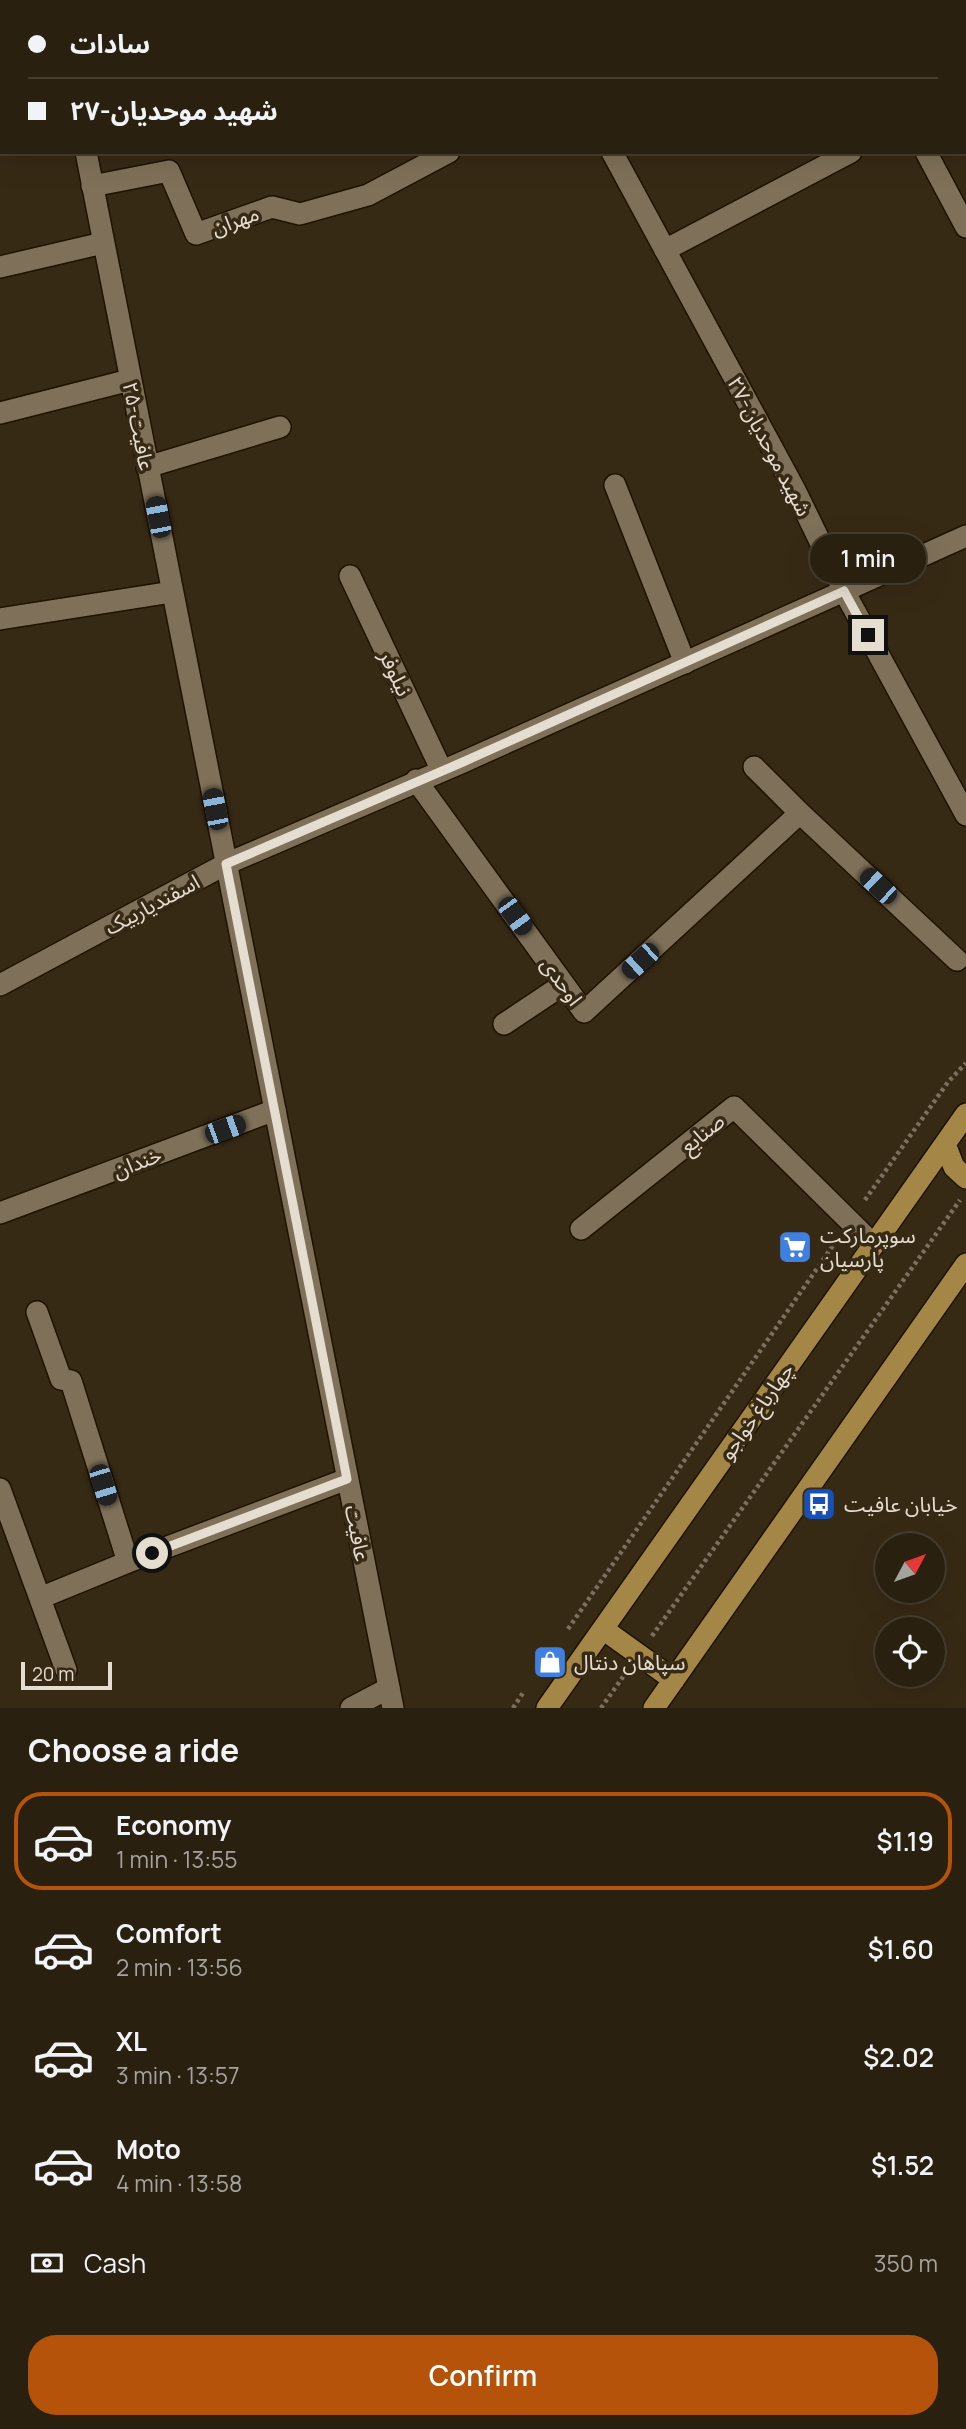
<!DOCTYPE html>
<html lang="en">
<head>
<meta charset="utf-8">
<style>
	:root { --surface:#292010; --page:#312819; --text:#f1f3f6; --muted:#a5a39f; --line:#453e30; --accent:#b45309 }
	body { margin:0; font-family:Manrope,"Noto Sans Arabic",sans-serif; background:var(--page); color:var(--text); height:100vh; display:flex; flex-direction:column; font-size:26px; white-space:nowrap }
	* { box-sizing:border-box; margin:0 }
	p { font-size:23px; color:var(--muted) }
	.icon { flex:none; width:38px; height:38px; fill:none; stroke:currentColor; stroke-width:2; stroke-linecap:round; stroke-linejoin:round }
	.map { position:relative; height:1708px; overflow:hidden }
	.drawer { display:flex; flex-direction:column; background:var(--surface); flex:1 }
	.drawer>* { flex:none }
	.hud { position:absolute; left:0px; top:0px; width:966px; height:154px; box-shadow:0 7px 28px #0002,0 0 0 2px var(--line); display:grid; align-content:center; height:154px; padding:0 28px; background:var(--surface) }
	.needle { width:46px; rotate:49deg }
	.fabs { position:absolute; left:875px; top:1533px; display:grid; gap:14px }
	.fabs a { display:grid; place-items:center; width:70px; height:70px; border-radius:50%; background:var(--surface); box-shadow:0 7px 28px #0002,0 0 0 2px var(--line); font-size:35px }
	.scale { position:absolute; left:21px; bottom:18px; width:91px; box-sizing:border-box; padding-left:7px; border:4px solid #e5ddd0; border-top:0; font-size:19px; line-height:24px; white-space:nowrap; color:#e5ddd0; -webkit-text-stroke:5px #372a15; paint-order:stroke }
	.end { position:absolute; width:32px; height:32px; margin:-16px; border:9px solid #e5ddd0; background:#111; box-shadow:0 0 0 4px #111 }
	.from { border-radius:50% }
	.bubble { position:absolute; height:49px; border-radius:24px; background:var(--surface); box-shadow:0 7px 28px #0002,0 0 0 2px var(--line); font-size:23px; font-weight:600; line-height:49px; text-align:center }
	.car { position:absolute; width:21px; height:42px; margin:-21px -10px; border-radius:9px; box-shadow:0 0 5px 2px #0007; background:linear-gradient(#222 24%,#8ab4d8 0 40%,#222 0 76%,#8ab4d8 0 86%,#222 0) }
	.hud b { display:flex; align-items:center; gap:24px; height:66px; font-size:26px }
	.hud b+b { border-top:2px solid var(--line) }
	.hud i { width:18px; height:18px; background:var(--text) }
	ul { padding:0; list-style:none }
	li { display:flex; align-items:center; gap:21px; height:98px; margin:0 14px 10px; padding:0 14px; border:4px solid transparent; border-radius:28px }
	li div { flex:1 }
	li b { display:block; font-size:26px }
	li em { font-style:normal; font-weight:600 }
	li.on { border-color:var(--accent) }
	li>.icon { width:63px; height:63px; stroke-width:1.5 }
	h2 { padding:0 28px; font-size:32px; line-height:84px }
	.pay { display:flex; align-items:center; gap:18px; height:77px; padding:0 28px; font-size:26px }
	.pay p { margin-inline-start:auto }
	.cta { display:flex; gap:14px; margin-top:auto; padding:14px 28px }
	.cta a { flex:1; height:80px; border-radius:28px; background:var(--accent); color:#fff; font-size:28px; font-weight:600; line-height:80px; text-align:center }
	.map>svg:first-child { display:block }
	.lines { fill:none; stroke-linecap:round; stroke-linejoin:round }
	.street-casing { stroke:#1e1301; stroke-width:24 }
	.secondary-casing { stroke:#1e1301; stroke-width:24 }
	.primary-casing { stroke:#1e1301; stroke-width:24 }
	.path { stroke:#7b705f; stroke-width:4.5; stroke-dasharray:3.5 3.5; stroke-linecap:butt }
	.street { stroke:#7f7159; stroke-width:21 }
	.secondary { stroke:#7f7159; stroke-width:21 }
	.primary { stroke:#a48747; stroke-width:21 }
	.route { stroke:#e5ddd0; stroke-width:9 }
	.labels { text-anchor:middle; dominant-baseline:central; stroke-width:7; stroke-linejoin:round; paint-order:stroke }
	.street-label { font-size:21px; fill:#e5ddd0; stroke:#372a15 }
	.poi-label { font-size:21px; fill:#e5ddd0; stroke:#372a15; text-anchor:start }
</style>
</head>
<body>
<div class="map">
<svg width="966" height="1708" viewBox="0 0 966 1708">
	<rect width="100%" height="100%" fill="#372a15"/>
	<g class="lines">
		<g class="street-casing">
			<path id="street" d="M921 0 922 2
				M409 2 418 0
				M964 82 966 85
				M926 152 966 227
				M92 186 169 171 196 234 272 207 300 214 368 195 449 152
				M665 250 851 152
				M0 267 103 243
				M0 413 130 380
				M147 467 280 427
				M615 485 685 663
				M350 576 442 771
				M844 591 966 536
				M0 619 172 592
				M754 767 800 813 957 960
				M416 780 584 1012 800 813
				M504 1024 564 984
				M0 1213 275 1110
				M581 1229 734 1107 874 1245
				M37 1312 61 1379 71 1381 128 1562
				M0 1489 66 1670
				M40 1598 128 1562 347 1479
				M351 1708 389 1688"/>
		</g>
		<g class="secondary-casing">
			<path id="secondary" d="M55 0 56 2
				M532 0 533 2
				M86 152 393 1708
				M612 152 795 490 844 591 966 815
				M0 985 226 864 463 762 844 591"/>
		</g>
		<g class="primary-casing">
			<path id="primary" d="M945 1144 954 1167 966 1178
				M603 1629 674 1680
				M547 1708 966 1114
				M654 1708 966 1264"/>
		</g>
		<path class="path" d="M865 1200 948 1082 966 1063
			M568 1629 836 1241
			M652 1636 960 1200
			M513 1708 523 1693
			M601 1708 625 1674"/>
		<use href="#street" class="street"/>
		<use href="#secondary" class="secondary"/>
		<use href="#primary" class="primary"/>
	</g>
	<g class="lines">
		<path class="route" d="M152 1553 347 1479 226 864 463 762 844 591 868 635"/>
	</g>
	<defs>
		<g id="supermarket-square" transform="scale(1.75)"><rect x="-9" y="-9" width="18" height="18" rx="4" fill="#3f7fe0" stroke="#372a15"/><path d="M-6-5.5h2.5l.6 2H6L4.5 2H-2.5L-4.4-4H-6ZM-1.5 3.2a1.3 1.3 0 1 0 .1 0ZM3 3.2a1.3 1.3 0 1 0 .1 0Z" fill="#fff"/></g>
		<g id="bus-square" transform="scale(1.75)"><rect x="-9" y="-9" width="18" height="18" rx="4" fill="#1a4fb4" stroke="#372a15"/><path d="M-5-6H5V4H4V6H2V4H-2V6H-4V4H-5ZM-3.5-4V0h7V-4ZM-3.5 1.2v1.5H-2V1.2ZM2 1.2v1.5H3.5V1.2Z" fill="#fff"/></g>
		<g id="shop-square" transform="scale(1.75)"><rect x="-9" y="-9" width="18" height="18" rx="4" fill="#3f7fe0" stroke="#372a15"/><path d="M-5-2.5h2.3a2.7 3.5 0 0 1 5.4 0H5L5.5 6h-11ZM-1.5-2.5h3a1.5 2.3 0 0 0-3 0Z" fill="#fff"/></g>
	</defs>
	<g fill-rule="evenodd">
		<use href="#supermarket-square" x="795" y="1247"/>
		<use href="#bus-square" x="819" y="1504"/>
		<use href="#shop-square" x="550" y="1662"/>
	</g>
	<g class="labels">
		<g class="street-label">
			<text transform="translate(235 220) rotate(-20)">مهران</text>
			<text transform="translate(139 426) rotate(79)">۲۵-عافیت</text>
			<text transform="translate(770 446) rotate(62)">۲۷-شهید موحدیان</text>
			<text transform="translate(396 673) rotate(65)">نیلوفر</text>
			<text transform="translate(152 904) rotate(-28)">اسفندیاربیک</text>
			<text transform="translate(562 981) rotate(54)">اوحدی</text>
			<text transform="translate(702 1133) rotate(-39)">صنایع</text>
			<text transform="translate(137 1162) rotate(-21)">خندان</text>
			<text transform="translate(756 1411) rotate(-55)">چهارباغ خواجو</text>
			<text transform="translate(358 1533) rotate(79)">عافیت</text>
		</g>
		<g class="poi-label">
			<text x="820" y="1235">سوپرمارکت<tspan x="820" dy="24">پارسیان</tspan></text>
			<text x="844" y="1504">خیابان عافیت</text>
			<text x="574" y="1662">سپاهان دنتال</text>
		</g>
	</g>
</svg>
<div class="fabs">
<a><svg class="needle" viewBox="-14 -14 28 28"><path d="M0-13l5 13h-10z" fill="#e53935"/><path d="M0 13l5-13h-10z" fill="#a5a39f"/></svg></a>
<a><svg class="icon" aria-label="locate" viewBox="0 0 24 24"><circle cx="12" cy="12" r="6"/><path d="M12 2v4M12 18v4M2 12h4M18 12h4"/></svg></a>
</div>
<div class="scale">20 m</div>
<i class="end from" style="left:152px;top:1553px"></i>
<i class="end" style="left:868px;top:635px"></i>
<div class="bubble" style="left:810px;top:534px;width:116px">1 min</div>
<i class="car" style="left:158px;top:517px;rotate:349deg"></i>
<i class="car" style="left:215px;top:809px;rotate:349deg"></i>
<i class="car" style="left:878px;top:886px;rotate:313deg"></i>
<i class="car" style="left:515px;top:916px;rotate:144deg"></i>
<i class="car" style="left:640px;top:961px;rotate:228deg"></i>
<i class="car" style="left:225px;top:1129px;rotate:70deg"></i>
<i class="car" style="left:103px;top:1485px;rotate:163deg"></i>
<div class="hud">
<b><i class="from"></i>سادات</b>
<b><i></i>۲۷-شهید موحدیان</b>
</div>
</div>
<section class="drawer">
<h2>Choose a ride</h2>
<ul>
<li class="on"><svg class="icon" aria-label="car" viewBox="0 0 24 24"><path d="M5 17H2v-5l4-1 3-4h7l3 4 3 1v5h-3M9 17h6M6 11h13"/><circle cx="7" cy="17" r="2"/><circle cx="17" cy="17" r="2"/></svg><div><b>Economy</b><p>1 min · 13:55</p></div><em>$1.19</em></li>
<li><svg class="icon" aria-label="car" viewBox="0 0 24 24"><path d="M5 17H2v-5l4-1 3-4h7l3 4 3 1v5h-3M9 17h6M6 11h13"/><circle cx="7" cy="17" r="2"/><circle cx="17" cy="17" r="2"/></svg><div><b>Comfort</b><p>2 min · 13:56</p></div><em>$1.60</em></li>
<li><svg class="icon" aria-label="car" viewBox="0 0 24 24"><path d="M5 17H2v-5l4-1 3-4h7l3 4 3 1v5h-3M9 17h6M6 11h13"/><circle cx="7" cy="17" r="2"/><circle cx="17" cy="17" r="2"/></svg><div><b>XL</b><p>3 min · 13:57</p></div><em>$2.02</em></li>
<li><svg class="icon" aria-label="car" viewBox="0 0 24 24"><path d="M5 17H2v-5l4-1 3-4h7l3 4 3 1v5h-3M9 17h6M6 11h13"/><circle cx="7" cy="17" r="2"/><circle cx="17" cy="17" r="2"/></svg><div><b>Moto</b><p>4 min · 13:58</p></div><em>$1.52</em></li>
</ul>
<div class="pay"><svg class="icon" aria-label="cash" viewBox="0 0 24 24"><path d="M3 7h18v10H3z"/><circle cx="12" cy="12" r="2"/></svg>Cash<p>350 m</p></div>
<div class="cta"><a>Confirm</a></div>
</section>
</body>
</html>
